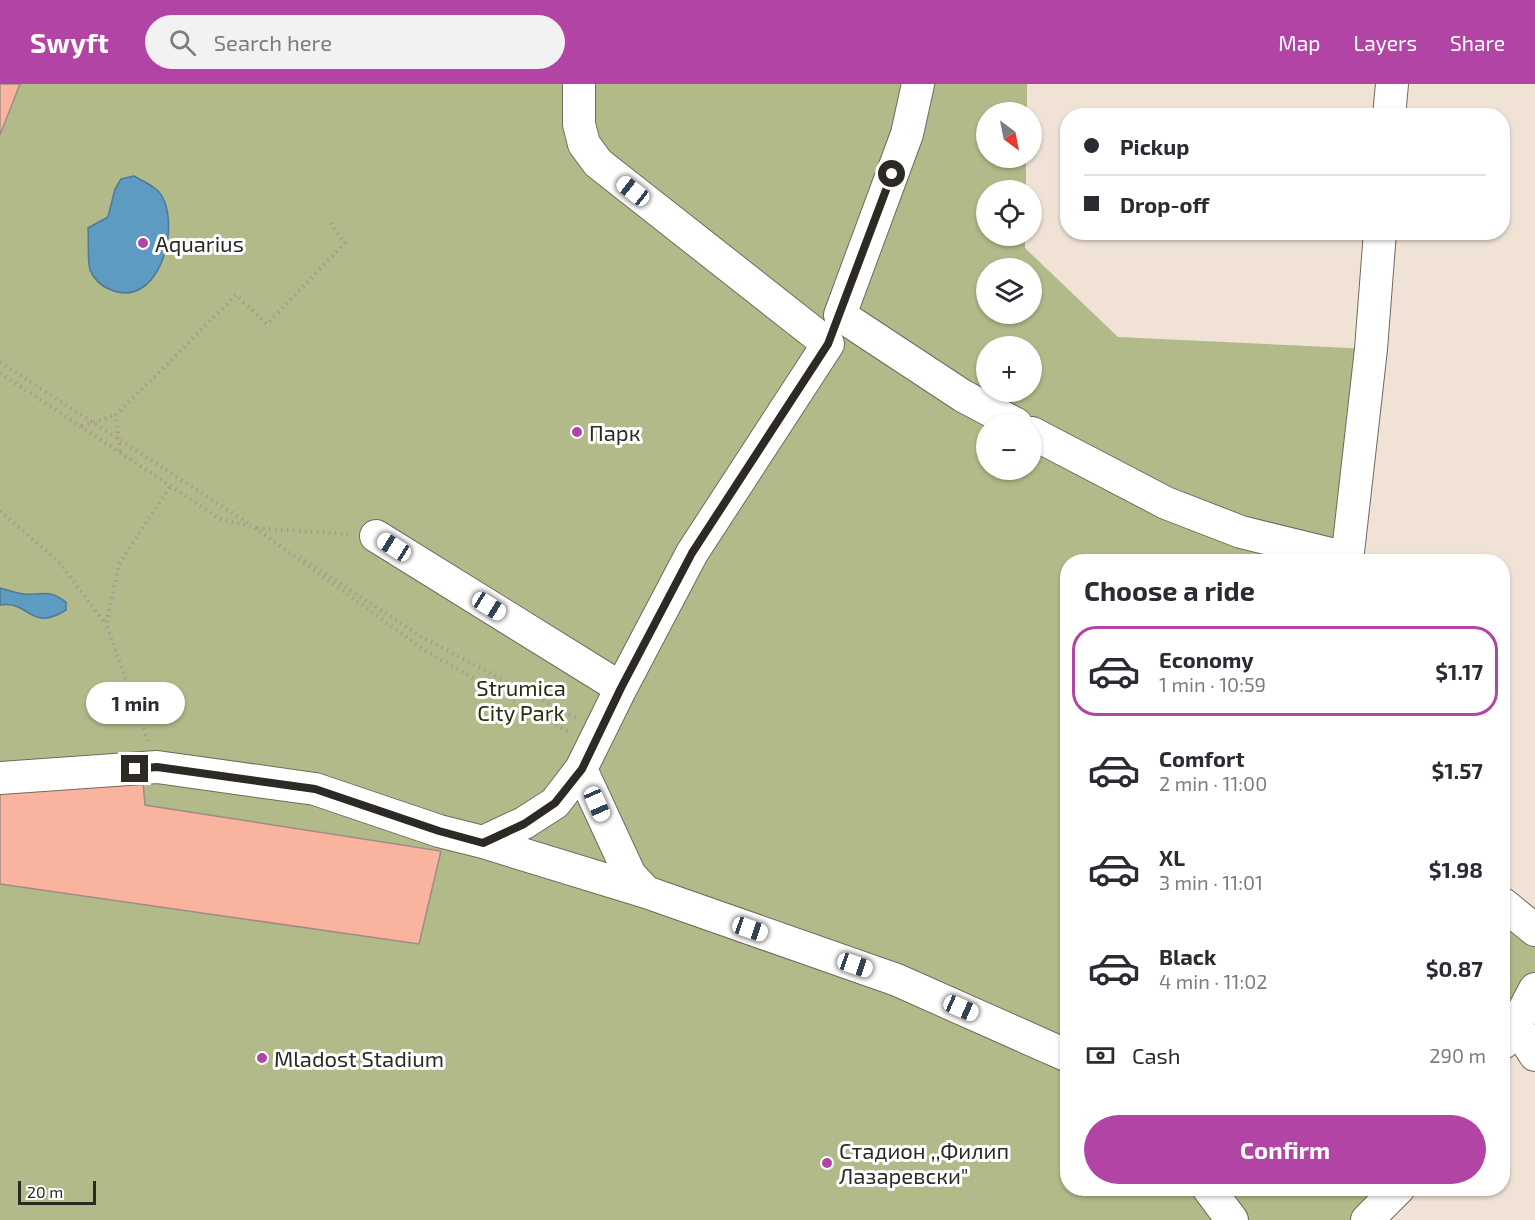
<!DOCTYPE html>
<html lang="en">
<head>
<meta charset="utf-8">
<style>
	:root { --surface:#fff; --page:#f2f2f3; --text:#2b2b33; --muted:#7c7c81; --line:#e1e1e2; --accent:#b144a4 }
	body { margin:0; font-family:"Exo 2",sans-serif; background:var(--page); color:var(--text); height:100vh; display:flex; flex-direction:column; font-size:22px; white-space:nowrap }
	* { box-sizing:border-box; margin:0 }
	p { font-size:20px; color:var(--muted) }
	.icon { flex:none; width:33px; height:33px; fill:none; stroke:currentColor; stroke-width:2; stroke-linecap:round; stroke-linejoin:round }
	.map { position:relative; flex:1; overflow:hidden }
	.panel { position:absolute; left:1060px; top:470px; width:450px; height:642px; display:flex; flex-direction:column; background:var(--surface); border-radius:24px; box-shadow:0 2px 4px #0004 }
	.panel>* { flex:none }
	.hud { position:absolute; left:1060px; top:24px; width:450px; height:132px; border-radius:24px; box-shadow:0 2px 4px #0004; display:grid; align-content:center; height:132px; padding:0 24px; background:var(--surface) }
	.needle { width:39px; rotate:148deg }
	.controls { position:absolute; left:976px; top:18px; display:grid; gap:12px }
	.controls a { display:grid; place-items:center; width:66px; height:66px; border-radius:50%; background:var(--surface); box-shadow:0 2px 4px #0004; font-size:30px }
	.scale { position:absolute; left:18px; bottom:15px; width:78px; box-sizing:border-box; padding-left:6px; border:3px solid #2d2924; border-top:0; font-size:16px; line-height:21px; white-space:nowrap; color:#2d2924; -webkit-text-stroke:4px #fff; paint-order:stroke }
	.end { position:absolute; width:27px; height:27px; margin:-14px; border:8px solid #2d2924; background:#fff; box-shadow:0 0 0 3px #fff }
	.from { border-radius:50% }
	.bubble { position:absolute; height:42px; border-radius:21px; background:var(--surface); box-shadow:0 2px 4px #0004; font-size:20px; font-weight:700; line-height:42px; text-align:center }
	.car { position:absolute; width:18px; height:36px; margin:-18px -9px; border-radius:8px; box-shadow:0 0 4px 2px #0007; background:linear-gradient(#fff 24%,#345 0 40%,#fff 0 76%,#345 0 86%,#fff 0) }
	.hud b { display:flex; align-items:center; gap:21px; height:57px; font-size:22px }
	.hud b+b { border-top:2px solid var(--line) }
	.hud i { width:15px; height:15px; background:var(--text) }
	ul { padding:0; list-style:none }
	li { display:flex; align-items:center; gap:18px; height:90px; margin:0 12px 9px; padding:0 12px; border:3px solid transparent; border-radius:24px }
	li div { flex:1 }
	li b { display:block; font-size:22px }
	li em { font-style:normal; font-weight:700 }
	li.on { border-color:var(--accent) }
	li>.icon { width:54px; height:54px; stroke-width:1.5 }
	h2 { padding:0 24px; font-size:27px; line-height:72px }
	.pay { display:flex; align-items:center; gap:15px; height:66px; padding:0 24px; font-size:22px }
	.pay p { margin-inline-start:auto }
	.primary-button { display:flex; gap:12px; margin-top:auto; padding:12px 24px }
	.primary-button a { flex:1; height:69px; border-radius:36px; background:var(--accent); color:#fff; font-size:24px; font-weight:700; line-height:69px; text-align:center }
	header { display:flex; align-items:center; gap:36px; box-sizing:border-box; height:84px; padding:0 30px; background:var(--accent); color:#fff }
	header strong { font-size:28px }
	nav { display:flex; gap:33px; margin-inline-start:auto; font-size:21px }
	.search { width:420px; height:54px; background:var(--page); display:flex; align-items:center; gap:15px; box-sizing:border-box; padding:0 21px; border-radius:33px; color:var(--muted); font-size:22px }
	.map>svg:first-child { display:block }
	.green { fill:#b3ba89; fill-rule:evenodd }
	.water { fill:#5d9bc2; stroke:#4f7993; stroke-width:1.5 }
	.building { fill:#f9b39f; stroke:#9d8c87; stroke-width:1.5 }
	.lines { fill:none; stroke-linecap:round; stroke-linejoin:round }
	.minor-casing { stroke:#73685c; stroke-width:34 }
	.path { stroke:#a59b91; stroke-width:4; stroke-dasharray:1.5 4.5; stroke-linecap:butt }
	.minor { stroke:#fff; stroke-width:32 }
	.route { stroke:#2d2924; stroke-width:8 }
	.poi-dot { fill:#b144a4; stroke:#fff; stroke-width:2 }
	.labels { text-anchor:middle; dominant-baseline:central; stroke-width:6; stroke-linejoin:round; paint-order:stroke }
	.poi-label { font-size:22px; fill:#2d2924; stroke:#fff; text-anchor:start }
	.park-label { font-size:22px; fill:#292d0f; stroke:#fff }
</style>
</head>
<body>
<header>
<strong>Swyft</strong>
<div class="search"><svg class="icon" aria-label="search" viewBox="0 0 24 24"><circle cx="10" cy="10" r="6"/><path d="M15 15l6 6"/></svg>Search here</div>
<nav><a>Map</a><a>Layers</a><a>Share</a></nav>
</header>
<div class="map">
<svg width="1535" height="1136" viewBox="0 0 1535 1136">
	<rect width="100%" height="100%" fill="#f0e3d6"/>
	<path class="green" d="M0 0H1027V28H987V74H1026V106H987V152H1025V164L1118 253 1371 265 1347 477H1068V1104H1399L1367 1136H0ZM987 184H1032V230H987ZM987 262H1032V308H987ZM987 340H1032V386H987Z
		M1503 820 1535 846V905L1503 959Z"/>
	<path class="water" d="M134 92C144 98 158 103 163 114 180 149 157 227 109 205 101 202 93 194 90 186 87 173 89 157 88 144L108 133 115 105 121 95Z
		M0 504C8 506 16 509 24 510 44 512 47 504 66 518V526C30 549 30 516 0 521Z"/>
	<path class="building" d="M0 0H20L0 51Z
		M143 698 145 721 441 767 419 860 0 800V709Z"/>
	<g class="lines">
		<g class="minor-casing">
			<path id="minor" d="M918 0 907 50 840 231 963 312 1016 340
				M1389 32 1392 0
				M1032 349 1166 419 1241 448 1347 474
				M376 452 621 604
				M1347 477 1371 265 1380 148
				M581 685 630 791 646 808 897 896 1068 972
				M0 694 157 683 315 705 439 747 483 758 524 739 555 719 581 685 621 604 692 469 828 260 598 79 584 60 579 40V0
				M483 758 646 808
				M1503 820 1535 846
				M1516 941 1535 971
				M1503 959 1516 941 1535 905
				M1208 1104 1232 1136
				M1367 1136 1399 1104"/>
		</g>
		<path class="path" d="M0 278 251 441
			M0 289 220 435 254 443 426 567 568 648
			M82 342 116 331
			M120 367 116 331 236 211 267 240 345 159 329 137
			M0 427 58 477 105 539
			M257 444 348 450
			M300 473 425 555 576 634
			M148 657 106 540 119 480 171 401"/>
		<use href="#minor" class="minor"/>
	</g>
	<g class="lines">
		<path class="route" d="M135 685 157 683 315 705 439 747 483 759 524 740 555 719 582 685 621 604 692 469 828 260 892 90"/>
	</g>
	<g class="poi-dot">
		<circle cx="143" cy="159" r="6"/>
		<circle cx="577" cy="348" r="6"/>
		<circle cx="262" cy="974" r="6"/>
		<circle cx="827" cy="1079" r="6"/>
	</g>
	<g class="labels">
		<g class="poi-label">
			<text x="155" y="159">Aquarius</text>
			<text x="589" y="348">Парк</text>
			<text x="274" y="974">Mladost Stadium</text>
			<text x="839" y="1066">Стадион ,,Филип<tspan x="839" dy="25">Лазаревски"</tspan></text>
		</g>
		<g class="park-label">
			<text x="521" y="603">Strumica<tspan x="521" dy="25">City Park</tspan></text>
		</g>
	</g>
</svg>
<div class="controls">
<a><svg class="needle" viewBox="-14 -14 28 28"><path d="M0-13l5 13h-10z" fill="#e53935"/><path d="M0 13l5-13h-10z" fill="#7c7c81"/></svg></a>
<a><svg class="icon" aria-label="locate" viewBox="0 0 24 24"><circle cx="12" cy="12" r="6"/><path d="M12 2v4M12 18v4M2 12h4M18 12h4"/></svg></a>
<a><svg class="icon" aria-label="layers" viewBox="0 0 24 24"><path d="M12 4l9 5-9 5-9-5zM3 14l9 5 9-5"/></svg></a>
<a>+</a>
<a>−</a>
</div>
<div class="scale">20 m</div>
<i class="end from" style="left:892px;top:90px"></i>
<i class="end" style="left:135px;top:685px"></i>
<div class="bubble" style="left:86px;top:598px;width:99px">1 min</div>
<i class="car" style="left:633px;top:107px;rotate:308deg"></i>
<i class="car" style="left:394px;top:463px;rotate:302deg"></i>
<i class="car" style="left:489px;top:522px;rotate:122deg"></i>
<i class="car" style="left:597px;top:720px;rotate:156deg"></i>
<i class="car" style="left:750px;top:845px;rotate:109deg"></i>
<i class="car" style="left:855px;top:881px;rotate:109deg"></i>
<i class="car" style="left:961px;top:924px;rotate:114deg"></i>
<div class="hud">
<b><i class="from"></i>Pickup</b>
<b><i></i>Drop-off</b>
</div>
<section class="panel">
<h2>Choose a ride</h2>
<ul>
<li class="on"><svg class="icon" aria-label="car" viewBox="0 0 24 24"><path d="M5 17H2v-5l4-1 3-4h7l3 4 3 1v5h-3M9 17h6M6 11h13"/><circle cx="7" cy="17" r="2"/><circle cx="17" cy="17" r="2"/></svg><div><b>Economy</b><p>1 min · 10:59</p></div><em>$1.17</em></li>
<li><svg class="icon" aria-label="car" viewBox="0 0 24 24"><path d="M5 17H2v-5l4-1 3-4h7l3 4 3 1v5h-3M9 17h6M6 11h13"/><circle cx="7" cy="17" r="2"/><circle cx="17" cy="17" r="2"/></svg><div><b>Comfort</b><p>2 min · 11:00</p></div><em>$1.57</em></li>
<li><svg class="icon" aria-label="car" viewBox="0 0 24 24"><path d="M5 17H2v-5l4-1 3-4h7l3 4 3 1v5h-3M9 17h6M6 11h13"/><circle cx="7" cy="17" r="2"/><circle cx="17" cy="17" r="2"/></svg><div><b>XL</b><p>3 min · 11:01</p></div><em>$1.98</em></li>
<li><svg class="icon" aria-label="car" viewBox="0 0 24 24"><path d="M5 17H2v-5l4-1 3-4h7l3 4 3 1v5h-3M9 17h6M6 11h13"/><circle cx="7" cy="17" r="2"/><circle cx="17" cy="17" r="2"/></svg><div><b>Black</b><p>4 min · 11:02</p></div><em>$0.87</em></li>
</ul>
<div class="pay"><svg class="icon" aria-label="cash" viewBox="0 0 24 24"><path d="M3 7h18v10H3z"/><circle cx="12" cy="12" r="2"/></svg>Cash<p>290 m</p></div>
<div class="primary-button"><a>Confirm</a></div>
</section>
</div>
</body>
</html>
